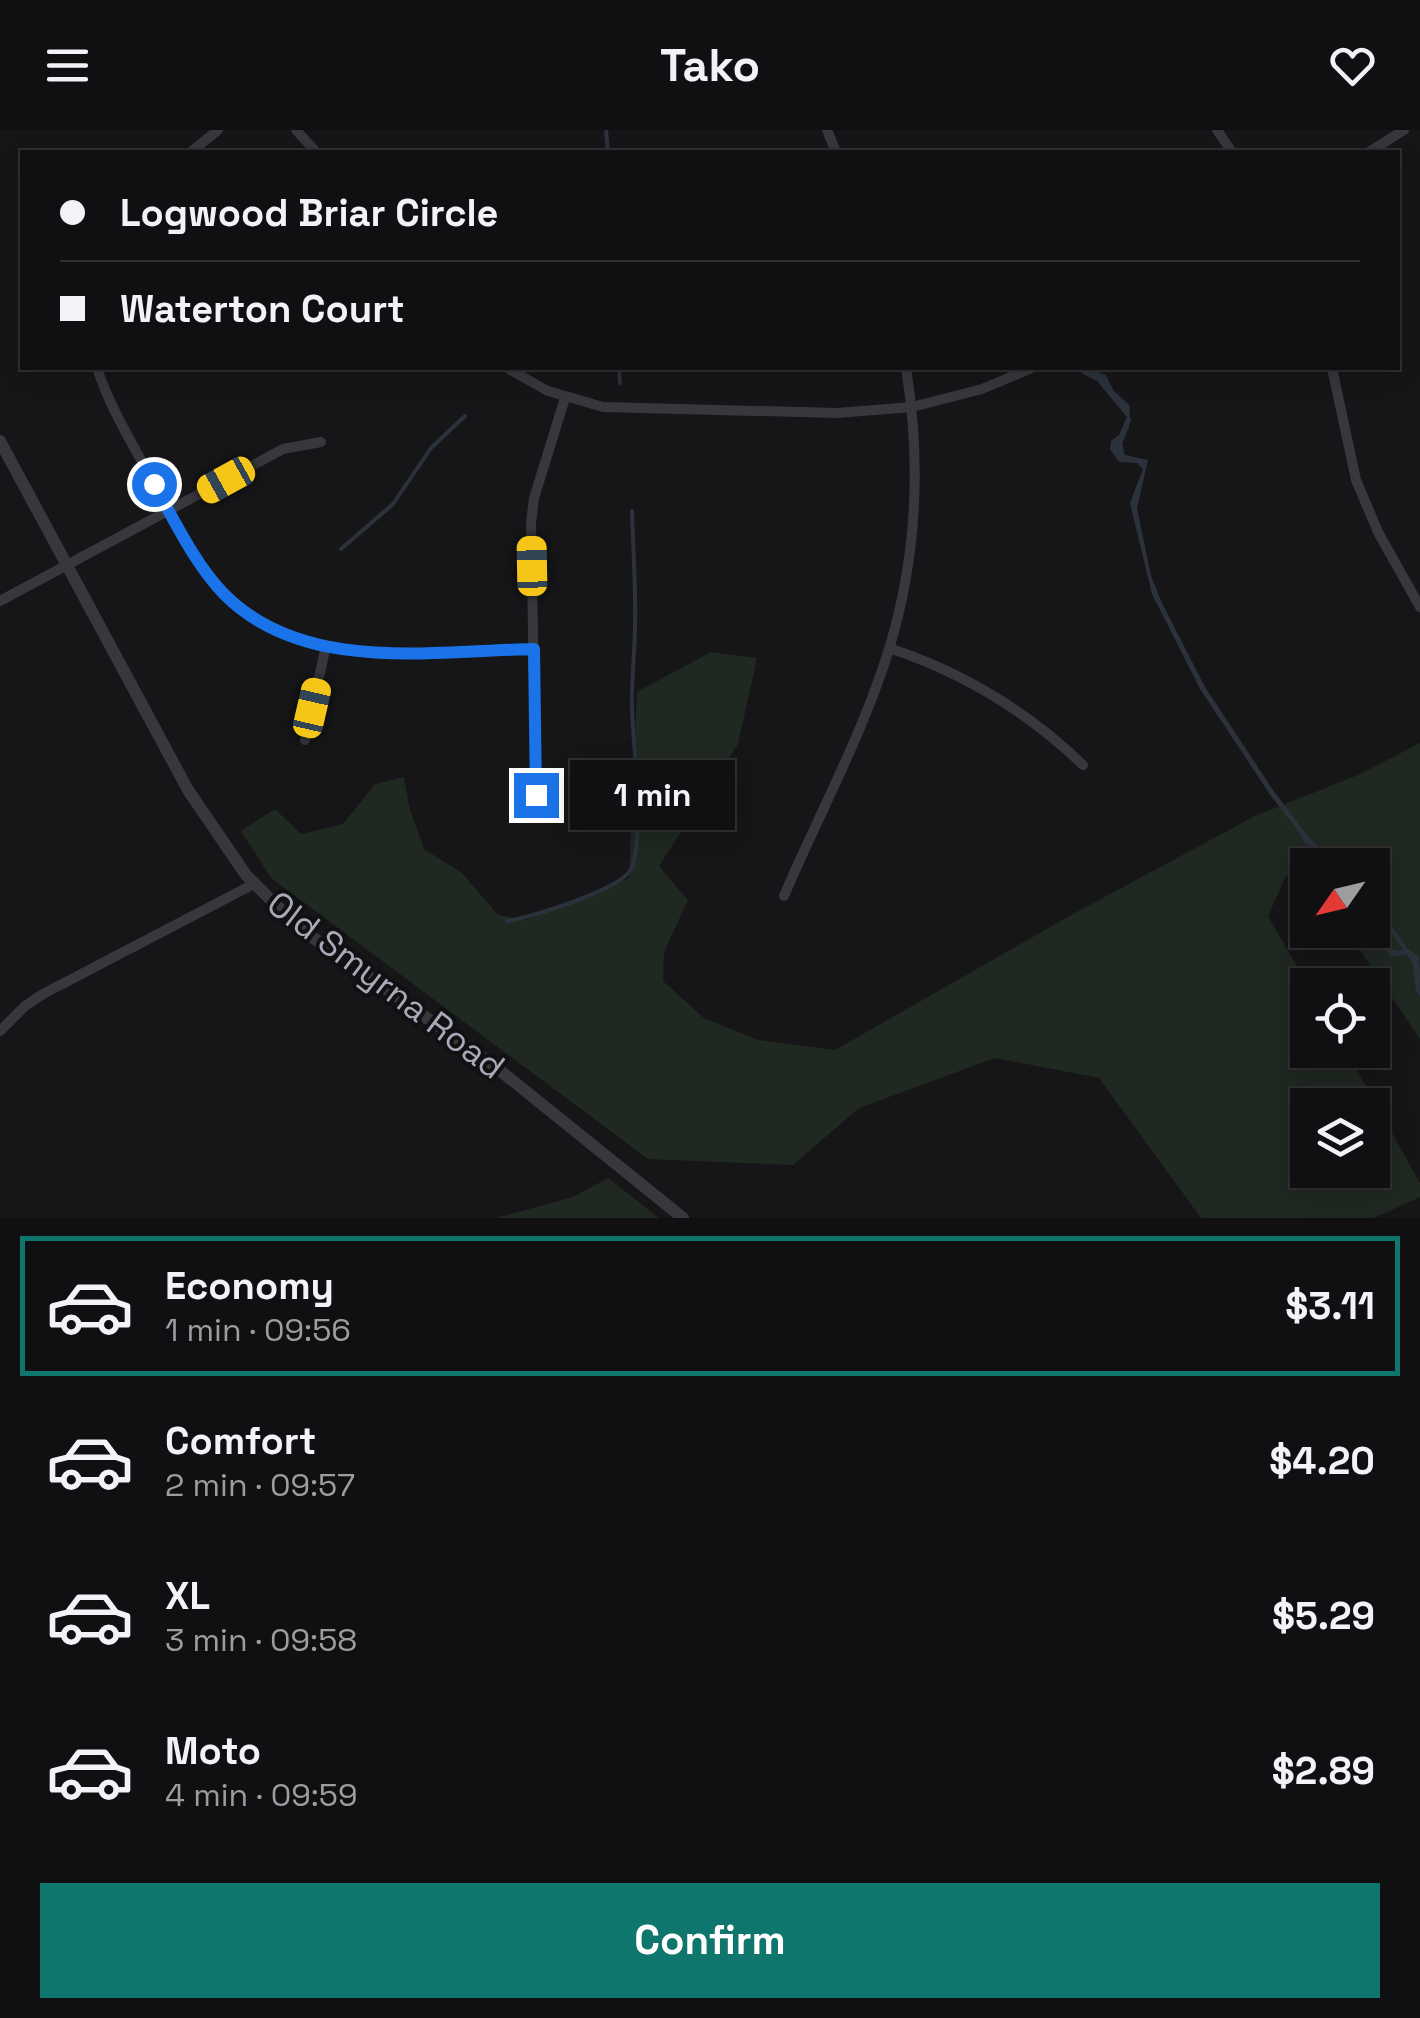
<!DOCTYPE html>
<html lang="en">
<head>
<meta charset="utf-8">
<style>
	:root { --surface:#101012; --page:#19191b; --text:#f1f3f6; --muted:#9c9d9f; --line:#303032; --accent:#0f766e }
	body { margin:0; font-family:"Space Grotesk",sans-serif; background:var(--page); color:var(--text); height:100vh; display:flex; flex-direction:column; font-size:38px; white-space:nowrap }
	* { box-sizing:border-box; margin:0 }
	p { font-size:32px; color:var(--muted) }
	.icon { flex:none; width:55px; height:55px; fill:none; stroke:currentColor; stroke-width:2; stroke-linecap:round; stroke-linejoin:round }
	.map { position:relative; height:1088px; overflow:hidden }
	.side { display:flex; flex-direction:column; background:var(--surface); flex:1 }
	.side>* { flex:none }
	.guide { position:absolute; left:20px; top:20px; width:1380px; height:220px; border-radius:0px; box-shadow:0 5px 25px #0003,0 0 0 2px var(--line); display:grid; align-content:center; height:220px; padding:0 40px; background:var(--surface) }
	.needle { width:65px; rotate:236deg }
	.fabs { position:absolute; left:1290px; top:718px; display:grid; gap:20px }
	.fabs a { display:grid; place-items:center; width:100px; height:100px; border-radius:0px; background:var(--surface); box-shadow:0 5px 25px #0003,0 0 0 2px var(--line); font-size:50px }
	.end { position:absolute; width:45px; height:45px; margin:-22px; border:12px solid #1a73e8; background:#fff; box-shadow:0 0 0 5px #fff }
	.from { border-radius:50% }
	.bubble { position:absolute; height:70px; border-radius:0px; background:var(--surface); box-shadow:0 5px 25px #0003,0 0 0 2px var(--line); font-size:32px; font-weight:700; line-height:70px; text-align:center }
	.car { position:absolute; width:30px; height:60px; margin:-30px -15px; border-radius:12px; box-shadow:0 0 8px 2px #0007; background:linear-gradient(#f5c518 24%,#345 0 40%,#f5c518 0 76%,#345 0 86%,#f5c518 0) }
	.guide b { display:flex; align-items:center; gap:35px; height:95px; font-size:38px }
	.guide b+b { border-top:2px solid var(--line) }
	.guide i { width:25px; height:25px; background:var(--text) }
	ul { padding:18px 0 0; list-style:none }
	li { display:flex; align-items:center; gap:30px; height:140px; margin:0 20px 15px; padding:0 20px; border:5px solid transparent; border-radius:0px }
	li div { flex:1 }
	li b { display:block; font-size:38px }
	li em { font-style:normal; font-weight:700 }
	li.active { border-color:var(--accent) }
	li>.icon { width:90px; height:90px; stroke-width:1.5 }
	.action { display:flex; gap:20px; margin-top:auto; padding:20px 40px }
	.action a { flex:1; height:115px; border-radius:0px; background:var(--accent); color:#fff; font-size:40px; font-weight:700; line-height:115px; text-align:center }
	header { display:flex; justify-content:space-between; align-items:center; height:130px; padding:0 40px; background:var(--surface); font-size:45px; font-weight:700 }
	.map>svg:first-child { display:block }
	.green { fill:#202822; fill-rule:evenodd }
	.water { fill:#2c323c }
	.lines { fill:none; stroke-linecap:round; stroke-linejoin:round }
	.stream { stroke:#2c323c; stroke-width:4 }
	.minor { stroke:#37373d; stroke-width:10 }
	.tertiary { stroke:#37373d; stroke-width:12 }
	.route { stroke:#1a73e8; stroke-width:12 }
	.labels { text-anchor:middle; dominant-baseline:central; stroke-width:8; stroke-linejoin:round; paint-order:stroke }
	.street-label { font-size:35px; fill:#a8aab8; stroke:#111113 }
</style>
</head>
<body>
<header><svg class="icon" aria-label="menu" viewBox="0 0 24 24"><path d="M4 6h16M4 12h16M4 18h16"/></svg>Tako<svg class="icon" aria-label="heart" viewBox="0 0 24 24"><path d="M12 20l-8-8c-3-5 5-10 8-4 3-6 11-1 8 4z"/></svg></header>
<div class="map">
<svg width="1420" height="1088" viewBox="0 0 1420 1088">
	<rect width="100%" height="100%" fill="#161618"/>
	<path class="green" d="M711 522 757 528 738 614 659 736 688 770 664 822 663 851 704 888 758 910 835 920 1073 784 1255 686 1358 645 1420 613V909L1346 800H1372V735H1308L1307 749 1286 746 1268 786 1308 855V920H1346L1420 1053V1067L1374 1088H1201L1099 948 995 928 859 978 793 1035 648 1029 271 748 241 701 275 679 301 704 343 694 375 654 404 647 409 676 424 719 462 743 498 785 525 790 629 748 637 562ZM1308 975H1372V1040H1308Z
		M608 1048 659 1088H496L573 1067Z"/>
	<path class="water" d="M1089 238 1106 245 1113 260 1130 276 1129 297 1119 319 1125 325 1148 330 1137 378 1151 446 1162 473 1205 557 1273 660 1309 708 1329 724 1336 735H1328L1323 722 1305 714 1297 699 1271 666 1200 559 1152 464 1130 373 1143 339 1137 333 1119 332 1110 319 1111 311 1119 305 1127 287 1097 251 1081 243Z
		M1373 768 1384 787 1390 818 1396 821 1409 819 1419 827 1420 866 1416 861 1412 826 1409 824 1392 827 1382 815Z"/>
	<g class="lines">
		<path class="stream" d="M606 0 608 22
			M619 238 620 253
			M1123 327 1120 314 1129 289
			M341 419 393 374 431 318 465 286
			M1381 784 1417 836 1420 848
			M507 791C530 788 622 759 631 739 645 710 633 615 632 579 631 551 635 523 635 495 636 457 633 419 632 381"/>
		<path class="minor" d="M296 0 316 22
			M827 0 836 22
			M1217 0 1232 22
			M191 22 218 0
			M1369 22 1404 0
			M97 238C111 281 137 321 158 361 177 396 197 437 225 464 306 543 432 522 533 519
			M507 238 548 261 603 277 837 283 912 277 982 259 1032 238
			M1332 238 1356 350 1378 402 1420 477
			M0 471 283 319 321 312
			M889 518C962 542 1028 582 1083 635
			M305 610 326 516
			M536 665 531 393 534 368 565 268
			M784 766C819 684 863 604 889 519 917 427 921 331 906 238
			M0 901 25 876 43 864 254 754"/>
		<path class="tertiary" d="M0 311 188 660 246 745 298 797 492 934 683 1088"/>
	</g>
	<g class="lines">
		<path class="route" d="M154 354C174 390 195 434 224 464 303 544 433 521 534 519L536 665"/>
	</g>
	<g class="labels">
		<g class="street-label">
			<text transform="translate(386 855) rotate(37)">Old Smyrna Road</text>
		</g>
	</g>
</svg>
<div class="fabs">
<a><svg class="needle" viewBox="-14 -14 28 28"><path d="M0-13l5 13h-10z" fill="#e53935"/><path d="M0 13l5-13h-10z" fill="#9c9d9f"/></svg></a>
<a><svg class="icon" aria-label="locate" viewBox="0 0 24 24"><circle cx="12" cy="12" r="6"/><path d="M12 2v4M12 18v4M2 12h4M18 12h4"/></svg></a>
<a><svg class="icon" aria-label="layers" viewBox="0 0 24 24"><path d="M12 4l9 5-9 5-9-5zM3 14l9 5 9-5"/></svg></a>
</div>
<i class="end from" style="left:154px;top:354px"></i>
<i class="end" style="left:536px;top:665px"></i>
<div class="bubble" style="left:570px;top:630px;width:165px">1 min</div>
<i class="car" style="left:226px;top:350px;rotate:241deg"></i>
<i class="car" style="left:532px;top:436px;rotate:359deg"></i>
<i class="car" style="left:312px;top:578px;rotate:13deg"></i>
<div class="guide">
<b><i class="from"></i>Logwood Briar Circle</b>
<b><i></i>Waterton Court</b>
</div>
</div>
<section class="side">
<ul>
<li class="active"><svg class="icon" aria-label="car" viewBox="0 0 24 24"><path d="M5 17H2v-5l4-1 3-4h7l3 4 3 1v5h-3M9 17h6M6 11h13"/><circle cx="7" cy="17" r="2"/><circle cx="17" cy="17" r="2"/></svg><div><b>Economy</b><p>1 min · 09:56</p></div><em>$3.11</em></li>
<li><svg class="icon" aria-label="car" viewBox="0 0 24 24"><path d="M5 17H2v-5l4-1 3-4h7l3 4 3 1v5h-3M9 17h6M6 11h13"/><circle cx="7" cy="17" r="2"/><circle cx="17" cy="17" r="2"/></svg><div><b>Comfort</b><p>2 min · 09:57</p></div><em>$4.20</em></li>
<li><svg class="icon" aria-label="car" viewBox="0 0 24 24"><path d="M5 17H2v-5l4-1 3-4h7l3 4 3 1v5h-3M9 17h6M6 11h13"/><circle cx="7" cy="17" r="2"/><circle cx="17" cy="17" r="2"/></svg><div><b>XL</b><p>3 min · 09:58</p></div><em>$5.29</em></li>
<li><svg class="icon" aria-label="car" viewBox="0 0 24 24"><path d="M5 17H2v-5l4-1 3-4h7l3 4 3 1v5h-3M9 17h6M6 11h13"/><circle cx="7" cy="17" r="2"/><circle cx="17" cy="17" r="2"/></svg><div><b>Moto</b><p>4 min · 09:59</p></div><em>$2.89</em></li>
</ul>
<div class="action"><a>Confirm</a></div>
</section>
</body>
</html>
